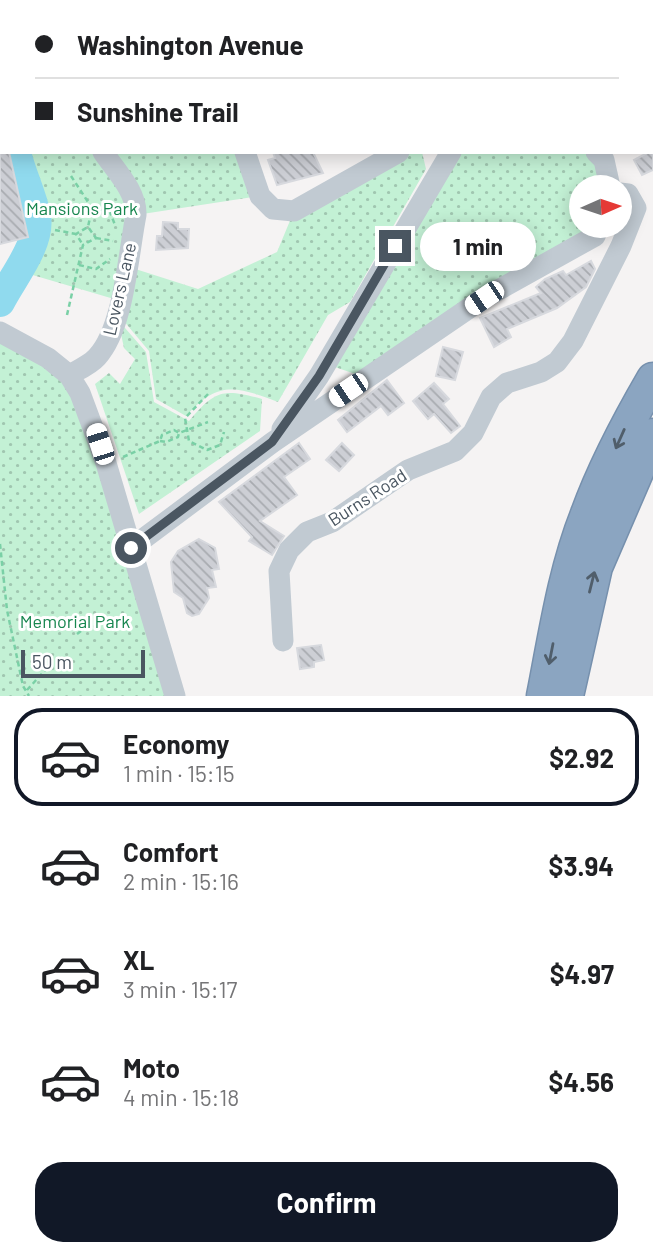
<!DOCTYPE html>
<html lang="en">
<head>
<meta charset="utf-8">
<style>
	:root { --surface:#fff; --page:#f2f2f2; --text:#202124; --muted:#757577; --line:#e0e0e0; --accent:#111827 }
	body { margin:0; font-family:Barlow,sans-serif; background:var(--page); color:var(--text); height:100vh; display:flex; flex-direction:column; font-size:26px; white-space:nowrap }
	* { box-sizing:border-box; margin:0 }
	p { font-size:23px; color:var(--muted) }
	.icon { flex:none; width:38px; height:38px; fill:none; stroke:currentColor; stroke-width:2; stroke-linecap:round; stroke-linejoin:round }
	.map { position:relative; height:696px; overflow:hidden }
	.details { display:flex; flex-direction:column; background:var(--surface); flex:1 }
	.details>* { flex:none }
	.hud { position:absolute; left:0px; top:0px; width:654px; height:154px; box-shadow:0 4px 18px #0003; display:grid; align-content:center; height:154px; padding:0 35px; background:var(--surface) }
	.needle { width:46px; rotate:87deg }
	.controls { position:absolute; left:569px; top:175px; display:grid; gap:14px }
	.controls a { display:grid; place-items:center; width:63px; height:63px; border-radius:50%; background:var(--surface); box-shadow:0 4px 18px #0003; font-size:35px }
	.scale { position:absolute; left:21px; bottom:18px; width:124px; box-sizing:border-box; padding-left:7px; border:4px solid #4a5661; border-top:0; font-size:19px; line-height:24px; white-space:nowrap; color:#4a5661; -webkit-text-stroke:5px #fff; paint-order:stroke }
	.end { position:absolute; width:32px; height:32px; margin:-16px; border:9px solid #4a5661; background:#fff; box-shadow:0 0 0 4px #fff }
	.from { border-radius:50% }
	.bubble { position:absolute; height:49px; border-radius:24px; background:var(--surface); box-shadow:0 4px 18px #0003; font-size:23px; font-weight:700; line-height:49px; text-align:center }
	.car { position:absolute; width:21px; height:42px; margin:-21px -10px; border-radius:9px; box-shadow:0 0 5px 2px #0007; background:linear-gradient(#fff 24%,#345 0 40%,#fff 0 76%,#345 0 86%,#fff 0) }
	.hud b { display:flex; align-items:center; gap:24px; height:66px; font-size:26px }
	.hud b+b { border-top:2px solid var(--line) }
	.hud i { width:18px; height:18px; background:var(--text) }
	ul { padding:12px 0 0; list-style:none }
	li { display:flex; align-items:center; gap:21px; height:98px; margin:0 14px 10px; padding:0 21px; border:4px solid transparent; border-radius:28px }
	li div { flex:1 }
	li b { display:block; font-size:26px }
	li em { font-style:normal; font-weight:700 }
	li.selected { border-color:var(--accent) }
	li>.icon { width:63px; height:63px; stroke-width:1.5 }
	.action { display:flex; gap:14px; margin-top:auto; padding:14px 35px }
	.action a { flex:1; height:80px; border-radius:28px; background:var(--accent); color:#fff; font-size:28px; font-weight:700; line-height:80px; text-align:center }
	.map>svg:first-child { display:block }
	.grass { fill:url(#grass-dots) }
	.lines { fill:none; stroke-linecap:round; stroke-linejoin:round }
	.river { stroke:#90daee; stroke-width:30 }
	.building { fill:url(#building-back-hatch); stroke:#d7d9de; stroke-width:2 }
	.highway-casing { stroke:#7690ad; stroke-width:35 }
	.path { stroke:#7ad0a6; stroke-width:2.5; stroke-dasharray:5 3.5; stroke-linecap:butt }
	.minor { stroke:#c1cad2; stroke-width:21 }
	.highway { stroke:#8ba5c1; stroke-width:32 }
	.oneway { stroke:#505e6b }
	.route { stroke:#4a5661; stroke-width:9 }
	.labels { text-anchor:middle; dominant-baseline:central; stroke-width:6; stroke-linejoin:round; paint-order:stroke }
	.park-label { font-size:18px; fill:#17864f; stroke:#fff }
	.street-label { font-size:18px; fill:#4a5661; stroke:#fff }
</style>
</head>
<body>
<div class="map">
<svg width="653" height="696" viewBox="0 0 653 696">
	<defs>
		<pattern id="grass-dots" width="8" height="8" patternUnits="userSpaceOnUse" patternTransform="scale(1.75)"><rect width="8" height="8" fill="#c3f1d5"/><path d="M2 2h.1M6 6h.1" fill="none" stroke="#a0c6b0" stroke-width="1.8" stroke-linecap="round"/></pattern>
		<pattern id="building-back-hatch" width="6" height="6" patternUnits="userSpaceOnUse" patternTransform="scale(1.75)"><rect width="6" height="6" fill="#cdcfd5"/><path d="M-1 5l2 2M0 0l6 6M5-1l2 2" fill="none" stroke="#a8abb0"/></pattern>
	</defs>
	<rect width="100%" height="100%" fill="#f5f3f3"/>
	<path class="grass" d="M34 0H195V2H34Z
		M20 152H98L128 208 114 299 19 271 41 223Z
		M103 152H245L260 196 136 215Z
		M399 152H422L426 169 350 302 328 315 278 402C236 386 218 380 186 416L156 399 149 351 117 313 126 266 198 289 277 252 294 211Z
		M451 152H596L610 187H581V226H599L367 378 326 364Z
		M118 320 146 352 154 402 189 421C215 390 223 388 262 399L260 431 139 514 95 384 109 373 120 384 135 359 124 348Z
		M0 332 69 375 175 696H0Z"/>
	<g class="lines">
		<path class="river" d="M0 4 2 24
			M0 302C12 278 41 244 36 216 32 195 21 174 16 152"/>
	</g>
	<path class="building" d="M0 139 2 152H9L28 237 0 244Z
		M653 150V170L642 175 634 160Z
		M273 152H313L323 173 277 185 268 160 275 158Z
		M163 222 178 223V229H189L188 248 156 250 157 236H162Z
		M591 261 595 269 586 287 557 308 507 329 511 337 494 347 480 318 541 293 536 287 545 279 563 271 566 275Z
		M443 347 463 352 455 380 436 376Z
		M387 380 404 403 388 415 381 406 347 432 338 420Z
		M434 383 449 399 443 404 460 426 451 433 434 414 428 419 413 401Z
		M299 443 310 459 284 477 297 495 260 521 284 536 272 555 249 541 252 537 219 502Z
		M342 443 354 455 339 471 326 460Z
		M199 539 215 548 219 569 212 570 216 587 207 588 209 598 199 614 192 616 187 613 183 598 174 592 171 562 178 551Z
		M321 645 324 660 314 662V667L300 669 297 648Z"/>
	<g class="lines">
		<g class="highway-casing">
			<path id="highway" d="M543 696C555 635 564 572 587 514 604 467 628 422 653 379
				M567 696 596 567 653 435"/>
		</g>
		<path class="path" d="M71 176 92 208 88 227
			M92 208 110 212 115 225
			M55 230 76 234
			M96 238 113 241
			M79 265 96 269 110 259
			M67 315 83 245 96 238 88 227 76 234 83 245
			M208 394 185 418 189 441 207 450 220 445 224 432
			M160 441 166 442 178 437 179 433
			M123 457 160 441 162 435 174 430 179 433 208 422
			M0 544 7 610 23 686 29 696
			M77 634 81 631
			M27 690 48 667"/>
		<path class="minor" d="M33 0 34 2
			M195 0V2
			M540 2 541 0
			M245 152 260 196 273 209 294 211 399 152
			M596 152 604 160 610 187
			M0 332 48 358 69 375 80 393 106 463 175 696
			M69 375C78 370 90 365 97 357 124 328 128 255 136 215 137 192 116 171 103 152
			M282 429 319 376 451 152
			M131 548 273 442 484 298 595 236 599 226
			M283 641 279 571 289 550 307 532 332 522 408 470 455 451 473 433 491 397 507 383 541 372 557 362 573 341 621 246 636 208 628 194 620 193"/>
		<use href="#highway" class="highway"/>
	</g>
	<defs><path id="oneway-shaft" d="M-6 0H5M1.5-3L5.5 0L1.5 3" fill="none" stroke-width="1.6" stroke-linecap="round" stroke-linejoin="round" transform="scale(1.75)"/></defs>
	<g class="oneway">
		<use href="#oneway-shaft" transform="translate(620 439) rotate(114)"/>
		<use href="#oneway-shaft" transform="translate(592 582) rotate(-76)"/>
		<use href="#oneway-shaft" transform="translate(551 654) rotate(101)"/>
	</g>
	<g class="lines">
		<path class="route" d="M131 548 272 442 319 376 395 246"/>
	</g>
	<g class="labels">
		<g class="park-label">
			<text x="82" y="208">Mansions Park</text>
			<text x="75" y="621">Memorial Park</text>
		</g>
		<g class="street-label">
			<text transform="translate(119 289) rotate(-77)">Lovers Lane</text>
			<text transform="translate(367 497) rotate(-33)">Burns Road</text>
		</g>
	</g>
</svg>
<div class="controls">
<a><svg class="needle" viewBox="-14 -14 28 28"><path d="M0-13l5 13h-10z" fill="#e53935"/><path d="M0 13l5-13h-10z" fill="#757577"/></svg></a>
</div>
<div class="scale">50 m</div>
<i class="end from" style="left:131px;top:548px"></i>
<i class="end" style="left:395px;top:246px"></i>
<div class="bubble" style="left:420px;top:222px;width:116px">1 min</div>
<i class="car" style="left:484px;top:298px;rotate:236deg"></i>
<i class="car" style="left:348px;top:390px;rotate:236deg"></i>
<i class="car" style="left:100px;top:444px;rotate:342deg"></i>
<div class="hud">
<b><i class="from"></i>Washington Avenue</b>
<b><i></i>Sunshine Trail</b>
</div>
</div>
<section class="details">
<ul>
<li class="selected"><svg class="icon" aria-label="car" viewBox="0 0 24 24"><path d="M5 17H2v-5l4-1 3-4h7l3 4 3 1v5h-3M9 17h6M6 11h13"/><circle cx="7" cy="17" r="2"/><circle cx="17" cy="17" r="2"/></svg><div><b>Economy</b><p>1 min · 15:15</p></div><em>$2.92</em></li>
<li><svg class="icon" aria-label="car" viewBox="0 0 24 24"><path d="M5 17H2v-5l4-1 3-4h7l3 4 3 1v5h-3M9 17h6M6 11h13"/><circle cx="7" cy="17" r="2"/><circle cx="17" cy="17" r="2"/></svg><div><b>Comfort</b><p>2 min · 15:16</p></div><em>$3.94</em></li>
<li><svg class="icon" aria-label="car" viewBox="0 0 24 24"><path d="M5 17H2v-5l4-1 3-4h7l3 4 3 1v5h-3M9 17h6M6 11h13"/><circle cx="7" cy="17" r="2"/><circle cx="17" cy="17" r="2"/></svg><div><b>XL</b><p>3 min · 15:17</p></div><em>$4.97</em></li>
<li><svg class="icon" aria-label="car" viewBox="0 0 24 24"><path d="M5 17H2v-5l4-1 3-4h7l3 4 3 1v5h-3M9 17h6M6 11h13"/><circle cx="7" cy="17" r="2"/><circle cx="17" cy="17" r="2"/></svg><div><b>Moto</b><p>4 min · 15:18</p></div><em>$4.56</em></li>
</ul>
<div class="action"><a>Confirm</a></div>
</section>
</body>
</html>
